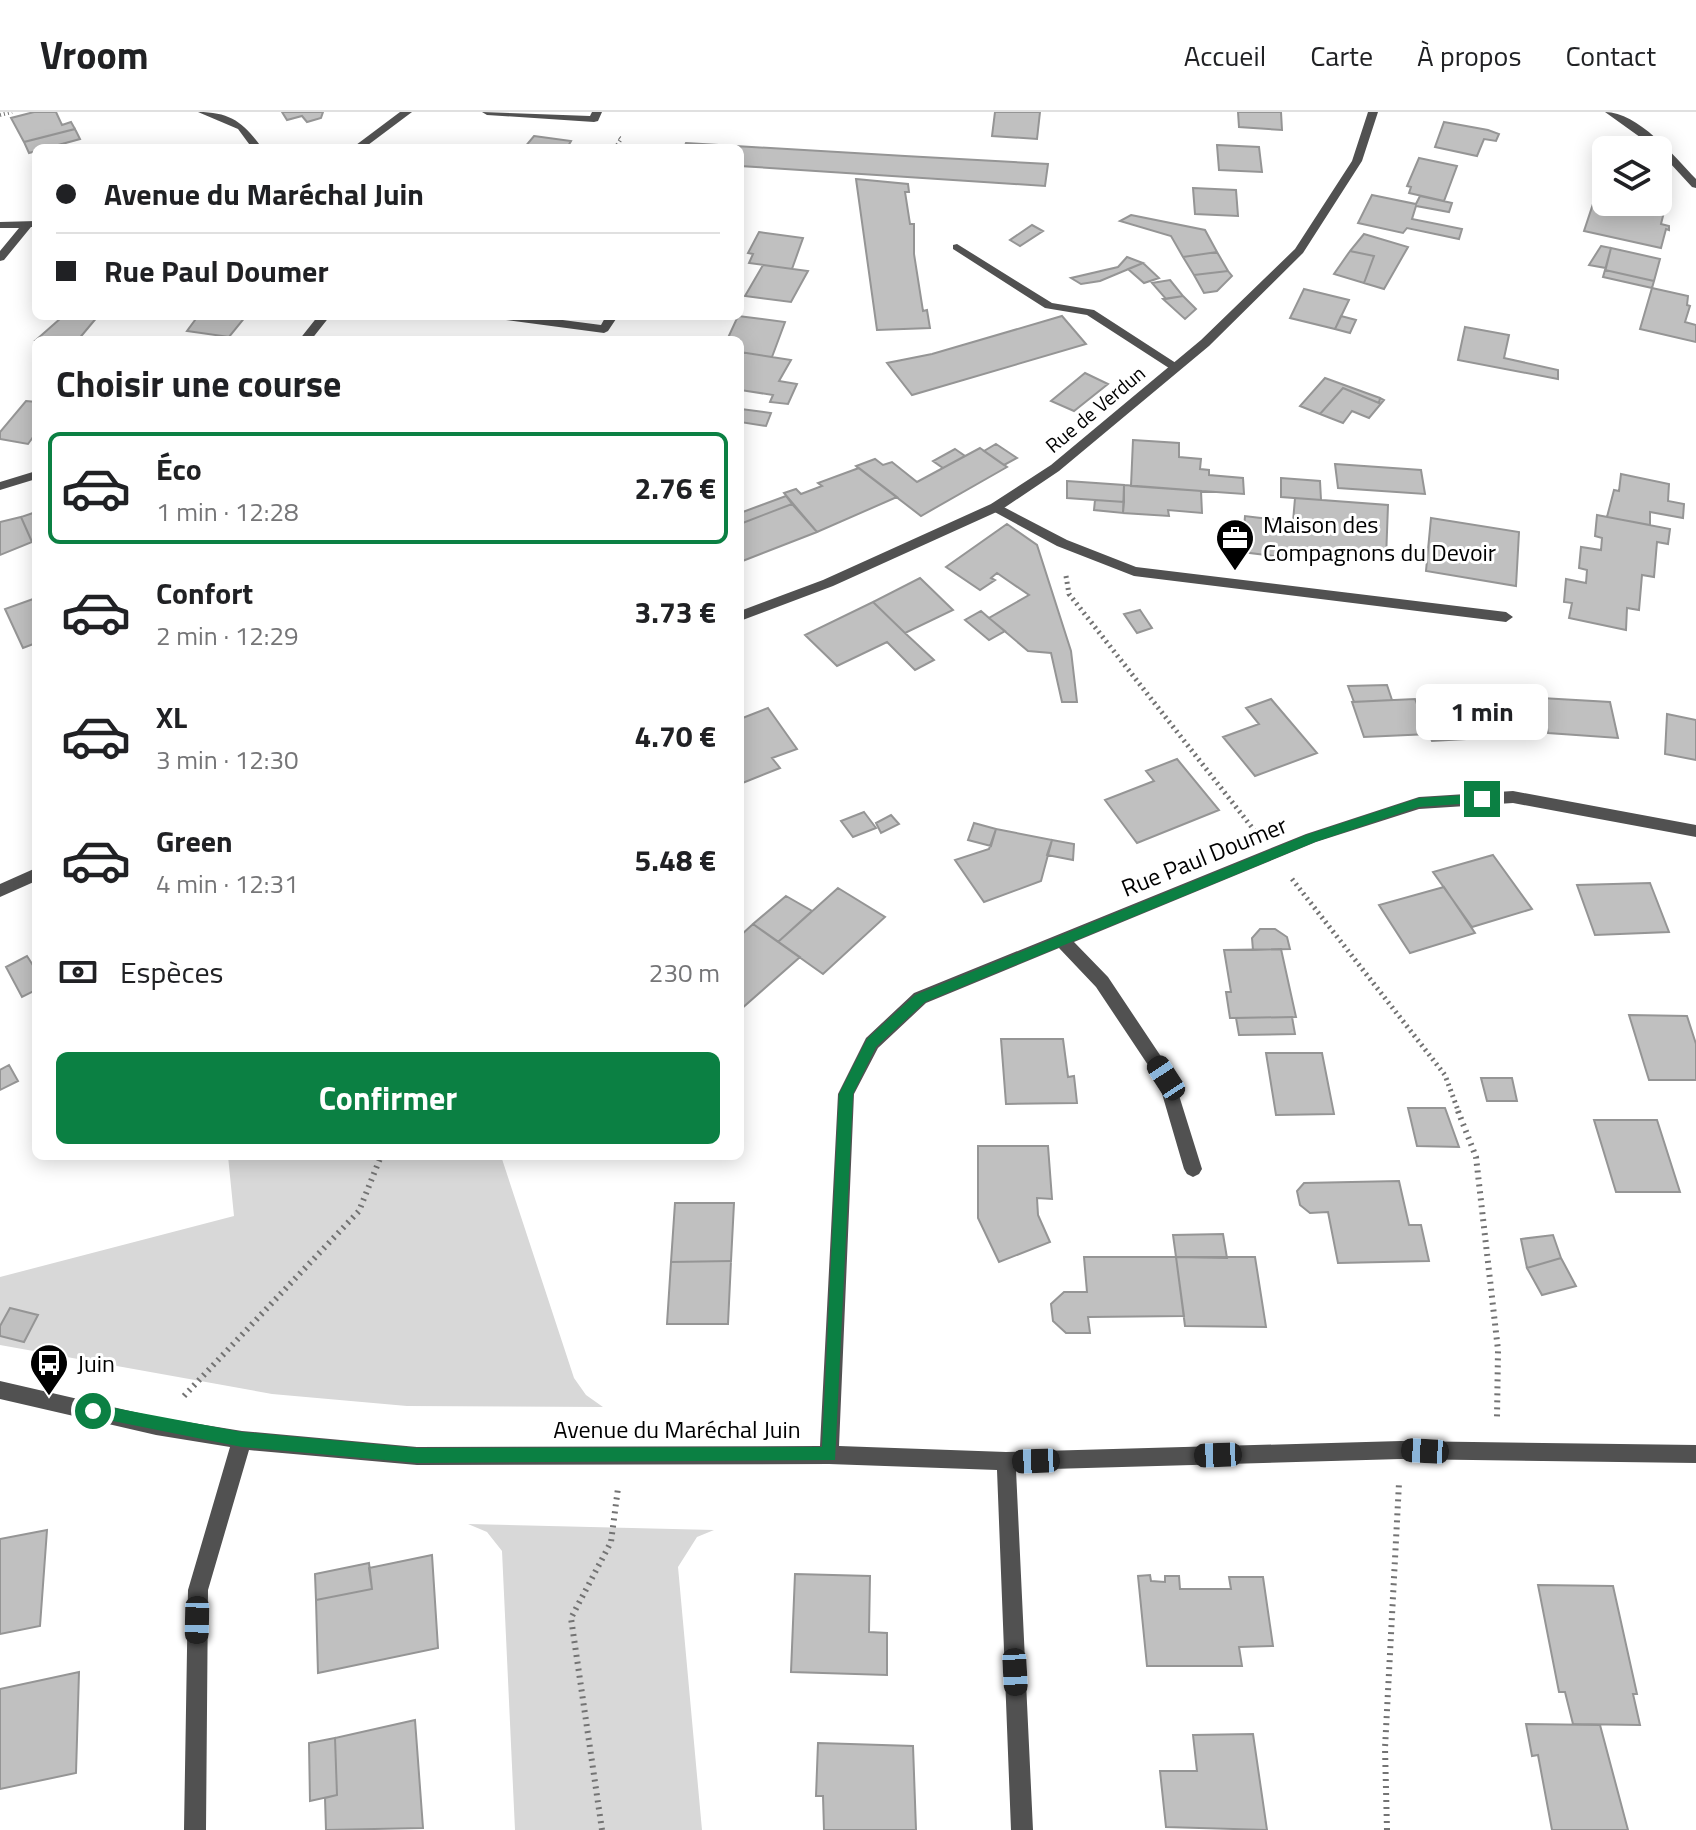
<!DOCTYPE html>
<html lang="fr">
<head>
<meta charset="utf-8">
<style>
	:root { --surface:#fff; --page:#f6f6f6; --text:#202124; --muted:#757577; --line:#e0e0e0; --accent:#0b8043 }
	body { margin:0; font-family:"Titillium Web",sans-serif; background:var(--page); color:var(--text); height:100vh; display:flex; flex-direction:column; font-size:30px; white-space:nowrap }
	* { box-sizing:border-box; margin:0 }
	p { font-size:26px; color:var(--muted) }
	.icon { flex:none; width:44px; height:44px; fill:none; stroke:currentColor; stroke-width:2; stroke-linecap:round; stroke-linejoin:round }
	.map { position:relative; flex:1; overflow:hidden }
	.details { position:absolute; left:32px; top:224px; width:712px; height:824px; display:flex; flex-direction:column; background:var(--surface); border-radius:12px; box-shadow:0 4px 20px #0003 }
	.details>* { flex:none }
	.top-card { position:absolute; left:32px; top:32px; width:712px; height:176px; border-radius:12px; box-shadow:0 4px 20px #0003; display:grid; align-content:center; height:176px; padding:0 24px; background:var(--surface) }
	.buttons { position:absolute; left:1592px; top:24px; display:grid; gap:16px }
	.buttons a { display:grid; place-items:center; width:80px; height:80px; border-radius:12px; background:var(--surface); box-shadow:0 4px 20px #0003; font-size:40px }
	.end { position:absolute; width:36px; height:36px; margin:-18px; border:10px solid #0b8043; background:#fff; box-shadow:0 0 0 4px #fff }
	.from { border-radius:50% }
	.bubble { position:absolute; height:56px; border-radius:12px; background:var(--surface); box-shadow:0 4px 20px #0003; font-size:26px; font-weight:700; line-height:56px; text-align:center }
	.car { position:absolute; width:24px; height:48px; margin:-24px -12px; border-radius:10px; box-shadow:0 0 6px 2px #0007; background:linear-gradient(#222 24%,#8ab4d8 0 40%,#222 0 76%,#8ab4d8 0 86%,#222 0) }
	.top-card b { display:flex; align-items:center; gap:28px; height:76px; font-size:30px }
	.top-card b+b { border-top:2px solid var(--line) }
	.top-card i { width:20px; height:20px; background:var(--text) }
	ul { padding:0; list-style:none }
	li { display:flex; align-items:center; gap:24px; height:112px; margin:0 16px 12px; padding:0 8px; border:4px solid transparent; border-radius:12px }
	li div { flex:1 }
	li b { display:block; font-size:30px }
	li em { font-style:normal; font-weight:700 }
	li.current { border-color:var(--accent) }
	li>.icon { width:72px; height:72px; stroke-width:1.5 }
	h2 { padding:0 24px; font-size:36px; line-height:96px }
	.pay { display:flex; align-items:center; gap:20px; height:88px; padding:0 24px; font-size:30px }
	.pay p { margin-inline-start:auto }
	.primary-button { display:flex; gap:16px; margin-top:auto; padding:16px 24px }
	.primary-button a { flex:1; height:92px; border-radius:12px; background:var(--accent); color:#fff; font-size:32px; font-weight:700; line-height:92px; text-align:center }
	header { display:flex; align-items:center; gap:48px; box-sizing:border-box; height:112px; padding:0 40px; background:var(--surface); border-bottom:2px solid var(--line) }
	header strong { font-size:38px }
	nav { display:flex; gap:44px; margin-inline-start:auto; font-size:28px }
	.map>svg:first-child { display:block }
	.green { fill:#d8d8d8 }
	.building { fill:#c0c0c0; stroke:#959595; stroke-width:2 }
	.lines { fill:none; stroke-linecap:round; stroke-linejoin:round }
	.path-far2 { stroke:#737373; stroke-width:4; stroke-dasharray:1 3; stroke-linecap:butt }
	.path-far1 { stroke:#737373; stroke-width:5; stroke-dasharray:2 4; stroke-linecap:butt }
	.path { stroke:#737373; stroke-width:6; stroke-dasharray:2 5; stroke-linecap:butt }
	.service { fill:#515151; fill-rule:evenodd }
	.minor { fill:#515151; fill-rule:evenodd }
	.tertiary { fill:#515151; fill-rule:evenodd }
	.route { fill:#0b8043 }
	.labels { text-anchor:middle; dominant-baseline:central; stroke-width:6; stroke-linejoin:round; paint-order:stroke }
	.far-street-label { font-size:20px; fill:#000; stroke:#fff }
	.poi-label { font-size:24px; fill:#000; stroke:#fff; text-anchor:start }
	.street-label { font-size:24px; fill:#000; stroke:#fff }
</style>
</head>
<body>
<header>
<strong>Vroom</strong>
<nav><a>Accueil</a><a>Carte</a><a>À propos</a><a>Contact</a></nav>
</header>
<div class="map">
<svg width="1696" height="1718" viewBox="0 0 1696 1718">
	<rect width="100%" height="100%" fill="#fff"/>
	<path class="green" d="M228 1044H501L574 1266 586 1283 603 1295 407 1294 272 1282 0 1233V1165L234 1104Z
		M468 1412 714 1418 697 1425 678 1455 702 1718H515L502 1439 487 1420Z"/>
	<path class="building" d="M34 0H56L62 13 71 10 75 17 24 30 11 6Z
		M282 0H323L321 6 307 10 302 4 287 8Z
		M995 0H1040L1037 27 992 24Z
		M1238 0H1281L1282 18 1239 15Z
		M1444 10 1488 18 1499 22 1496 29 1484 27 1477 44 1435 35Z
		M75 17 80 27 29 41 24 30Z
		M534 24 571 29 567 36H524Z
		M686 31 905 44 1048 52 1045 74 740 54V36H684Z
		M1217 33 1259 35 1262 60 1219 58Z
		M1419 46 1457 54 1444 89 1409 81 1411 75 1407 74Z
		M856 67 908 72 909 80H905L910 112H914V142L923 199 927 198 930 216 877 218Z
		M1193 76 1236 78 1238 104 1195 102Z
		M1372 83 1416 92 1420 84 1452 91 1449 100 1416 94 1412 107 1462 117 1459 127 1407 116 1403 121 1358 111Z
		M1635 90 1666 92 1661 112 1669 114V118L1666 117 1661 136 1584 119 1593 92 1632 100Z
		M1131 103 1205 118 1217 140 1183 145 1171 124 1120 109Z
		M1032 113 1043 119 1020 134 1010 128Z
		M759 120 803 126 792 157 749 151 753 142 748 141Z
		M1364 122 1408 135 1384 177 1364 171 1374 144 1350 139Z
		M1601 134 1611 136 1606 156 1589 153Z
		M1611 136 1660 147 1654 169 1605 158Z
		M1350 139 1374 144 1364 171 1334 162Z
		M1217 140 1228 159 1194 163 1183 145Z
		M1127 145 1143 151 1100 169 1081 172 1071 166 1118 155Z
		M1143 151 1159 166 1144 171 1128 157Z
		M763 153 808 159 791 190 745 184Z
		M1605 158 1654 169 1652 176 1603 165Z
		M1228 159 1232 164 1217 179 1204 181 1194 163Z
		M1170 168 1183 184 1166 187 1152 171Z
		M1652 176 1688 184 1687 193 1690 194 1685 210 1696 213V230L1640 217Z
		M1304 177 1349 188 1335 217 1290 206Z
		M1183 184 1196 197 1185 207 1163 187Z
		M98 204 78 228H36L61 206 57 204Z
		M198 204H246L229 225 187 219Z
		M738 204 785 210 772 245 740 240V228H727Z
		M1062 204 1086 232 912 283 887 251 932 242Z
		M1341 204 1356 208 1350 221 1335 217Z
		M1465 215 1509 223 1504 246 1558 258V267L1458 248Z
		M740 240 791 248 779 269 797 272 788 292 770 290 773 283 740 278Z
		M1085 261 1108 272 1074 299 1051 289Z
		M1325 266 1380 286 1379 291 1343 276 1320 302 1300 294Z
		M1343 276 1379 291 1380 286 1384 288 1369 306 1352 299 1343 311 1320 302Z
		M26 289 36 290V321L28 332 0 327V320Z
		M741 297 771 301 766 314 740 310Z
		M1133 328 1179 331V345L1201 347 1200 357 1209 358V363L1243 366 1244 382 1131 374Z
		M996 332 1017 346 1004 353 984 339Z
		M980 336 1007 355 921 404 856 354 875 347 883 353 892 350 917 370Z
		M955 337 965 344 943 356 933 349Z
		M1335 352 1421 358 1425 382 1338 376Z
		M859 356 897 385 817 420 784 381 796 377 801 382 822 374 818 371Z
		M1621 362 1669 372 1668 389 1684 392 1683 406 1650 400V413L1607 405 1614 378 1619 379Z
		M1281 366 1320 369 1321 388 1281 385Z
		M1067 369 1124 373V390L1067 386Z
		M1124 373 1201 379 1202 401 1168 398 1169 404 1123 401Z
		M786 384 792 392 740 412V401Z
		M1295 386 1388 393 1386 447 1306 437 1307 448 1242 440 1245 404 1293 410Z
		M1095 388 1124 390 1123 401 1094 398Z
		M792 392 817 420 740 450V412Z
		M36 400V428L32 430 21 405Z
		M1597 403 1670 417 1668 432 1657 430 1654 465 1642 463 1639 498 1627 496 1626 518 1569 506 1572 491 1564 490 1566 467 1586 471 1587 458 1579 456 1581 435 1601 438 1602 426 1595 424Z
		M21 405 32 430 0 443V410Z
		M1431 406 1519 420 1516 474 1426 459Z
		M1007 412 1037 433 1071 539 1077 590H1062L1051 541 1028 539 989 506 1029 483 997 461 991 466 995 468 980 478 946 455Z
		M920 466 953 498 905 521 873 490Z
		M36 486V531L23 536 5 497Z
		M873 490 905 521 934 548 915 558 887 530 837 554 805 523Z
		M1140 498 1152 516 1137 521 1124 502Z
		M981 499 989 506 1005 519 989 528 965 508Z
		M1387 573 1392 588 1354 590 1348 574Z
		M1541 586 1610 590 1618 626 1548 621Z
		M1271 587 1317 641 1255 664 1223 625 1259 612 1246 596Z
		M1415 587 1429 622 1364 625 1352 590Z
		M1486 589 1500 625 1432 629 1417 592Z
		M768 596 797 637 772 646 780 656 740 672V607Z
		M1667 602 1696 608V648L1665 642Z
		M1177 647 1219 698 1137 731 1105 688 1154 669 1146 659Z
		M864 700 876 716 853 725 841 709Z
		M891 703 899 712 881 721 876 711Z
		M974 711 996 717 991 734 968 728Z
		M996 717 1052 728 1041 769 984 790 955 748 989 737Z
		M1052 728 1074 732 1073 748 1047 743Z
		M1493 743 1532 797 1472 815 1433 760Z
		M1650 771 1669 820 1595 823 1577 773Z
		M1444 775 1475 821 1410 841 1379 793Z
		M838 776 885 805 823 862 778 830Z
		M786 784 812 799 778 830 753 812Z
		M753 812 800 845 740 898V824Z
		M1260 817H1275L1287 825 1290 837 1253 838 1252 826Z
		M1281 837 1296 905 1230 906 1226 880H1231L1224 838Z
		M27 844 36 858V878L22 885 6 855Z
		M1629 903 1687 904 1696 932V968H1649Z
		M1292 905 1295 922 1239 923 1236 906Z
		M1001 927H1063L1068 965 1074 964 1077 991 1006 992Z
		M1266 941H1322L1334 1002 1276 1003Z
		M9 953 18 969 0 978V958Z
		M1481 966H1512L1517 989H1487Z
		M1408 996H1445L1459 1035 1417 1034Z
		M1594 1008H1657L1680 1080H1616Z
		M978 1034H1048L1052 1087 1037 1086 1038 1103 1050 1130 999 1150 978 1106Z
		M1399 1069 1409 1113H1421L1429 1149 1338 1151 1328 1100 1310 1101 1300 1093 1297 1079 1304 1071Z
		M675 1091H734L731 1149 671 1150Z
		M1223 1122 1227 1146 1176 1145 1173 1123Z
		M1553 1123 1561 1146 1527 1156 1521 1127Z
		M1084 1145H1176L1184 1204 1088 1205 1090 1221H1066L1053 1209 1051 1192 1064 1180H1087Z
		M1176 1145H1255L1266 1215 1185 1214Z
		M1561 1146 1576 1174 1542 1183 1527 1156Z
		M731 1149 728 1212H667L671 1150Z
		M10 1196 38 1203 24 1230 0 1224V1214Z
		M47 1418 40 1514 0 1522V1427Z
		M432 1443 438 1536 318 1561 316 1488 372 1477 369 1456Z
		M369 1451 372 1477 316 1488 315 1462Z
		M795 1462 870 1464 869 1520 887 1521V1563L791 1560Z
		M1150 1463 1151 1469 1165 1470V1464H1179L1180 1477H1231L1229 1465H1263L1273 1534 1239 1535 1242 1554H1147L1138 1464Z
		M1538 1473 1613 1474 1637 1582H1633L1640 1613 1573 1612 1565 1580H1559Z
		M79 1560 76 1661 0 1677V1577Z
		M415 1608 423 1716 326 1718 325 1686 337 1683 335 1626Z
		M1526 1612 1600 1613 1628 1718H1552L1538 1643 1532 1644Z
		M1253 1622 1267 1718 1166 1715 1160 1659H1197L1193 1623Z
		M335 1626 337 1683 310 1689 309 1631Z
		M818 1631 913 1634 916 1718H824L823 1684H816Z"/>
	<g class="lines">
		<path class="path-far2" d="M0 3 12 0
			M615 36 621 27 617 24"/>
		<path class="path-far1" d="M1066 464 1069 482 1254 718
			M1292 767 1445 963 1459 1001"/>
		<path class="path" d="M1458 999 1476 1045 1498 1238 1497 1305
			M184 1284 359 1099 381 1044
			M602 1718 571 1506 611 1430 618 1376
			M1387 1718 1385 1636 1399 1371"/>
		<path class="service" d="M482 0 590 4 592 0H602L598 9 594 10 487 3Z
			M957 132 1052 191 1094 198 1182 255 1176 259 1172 258 1087 203 1045 196 953 137V133Z
			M996 391 1067 428 1136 455 1506 500 1513 505 1506 510 1134 464 1057 434 991 398V392Z"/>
		<path class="minor" d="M198 0C231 0 244 11 262 36H252L238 17Z
			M400 0H412L364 36H352Z
			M36 109V115H31L4 148 0 149V139L19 116H0V110Z
			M318 204H330L311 228H299Z
			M500 204H532L601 213 606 204H618L608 219 604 221 506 208Z
			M36 359V367L0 378V370Z
			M1513 679 1696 713V725L1513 691 1419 697 1316 730 1074 830 1108 865 1172 961 1202 1057 1199 1062 1193 1065 1187 1062 1184 1057 1158 968 1096 875 1059 836 926 891 878 936 854 982 839 1334 1006 1340 1401 1329 1696 1333V1351L1401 1347 1016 1358 1033 1718H1011L997 1358 829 1352 417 1353 249 1338 208 1478 206 1718H184L188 1478 230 1335 156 1323 0 1287V1269L156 1305 242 1319 417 1335 820 1334 838 982 866 926 914 881 1306 722 1419 685Z"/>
		<path class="tertiary" d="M1368 0H1378L1362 49 1303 141 1209 234 1059 359 1001 398 833 474 740 509V499L823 468 991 392 1051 353 1201 228 1295 137 1352 49Z
			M1605 0C1638 0 1674 44 1696 67V76L1692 75 1658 38Z
			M36 756V769L0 785V772Z"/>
	</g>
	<path class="route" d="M1482 682 1486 683V690L1419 695 1315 730 925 890 876 935 853 982 835 1348 417 1351 242 1335 88 1304 86 1299 93 1292 242 1320 417 1336 822 1335 839 982 867 927 915 883 1306 723 1419 686Z"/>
	<defs>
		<g id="office-pin" transform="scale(2)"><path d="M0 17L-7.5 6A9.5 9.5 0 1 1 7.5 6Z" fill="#000" stroke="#fff"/><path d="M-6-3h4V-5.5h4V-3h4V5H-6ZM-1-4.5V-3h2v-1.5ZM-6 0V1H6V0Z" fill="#fff"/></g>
		<g id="bus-pin" transform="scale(2)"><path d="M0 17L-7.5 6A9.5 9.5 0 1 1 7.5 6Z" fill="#000" stroke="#fff"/><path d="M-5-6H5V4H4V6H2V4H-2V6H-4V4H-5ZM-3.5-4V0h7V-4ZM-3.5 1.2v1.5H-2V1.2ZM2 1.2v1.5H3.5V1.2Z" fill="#fff"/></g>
	</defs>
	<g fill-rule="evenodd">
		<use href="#office-pin" x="1235" y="426"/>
		<use href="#bus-pin" x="49" y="1251"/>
	</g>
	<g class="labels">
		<g class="far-street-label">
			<text transform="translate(1095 297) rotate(-40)">Rue de Verdun</text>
		</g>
		<g class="poi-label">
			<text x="1263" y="412">Maison des<tspan x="1263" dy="28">Compagnons du Devoir</tspan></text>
			<text x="77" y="1251">Juin</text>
		</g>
		<g class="street-label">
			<text transform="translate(1204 744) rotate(-22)">Rue Paul Doumer</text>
			<text x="677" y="1317">Avenue du Maréchal Juin</text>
		</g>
	</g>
</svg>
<div class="buttons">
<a><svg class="icon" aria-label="layers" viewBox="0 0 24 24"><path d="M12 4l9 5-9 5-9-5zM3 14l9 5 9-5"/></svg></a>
</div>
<i class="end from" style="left:93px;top:1299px"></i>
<i class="end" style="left:1482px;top:687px"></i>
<div class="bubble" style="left:1416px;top:572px;width:132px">1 min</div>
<i class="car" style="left:1166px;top:966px;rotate:327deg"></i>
<i class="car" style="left:1425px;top:1339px;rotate:273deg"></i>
<i class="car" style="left:1218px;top:1343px;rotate:268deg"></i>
<i class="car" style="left:1036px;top:1349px;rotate:268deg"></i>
<i class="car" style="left:197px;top:1508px;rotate:181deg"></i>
<i class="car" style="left:1015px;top:1560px;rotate:177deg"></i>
<div class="top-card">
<b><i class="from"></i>Avenue du Maréchal Juin</b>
<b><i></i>Rue Paul Doumer</b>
</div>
<section class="details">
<h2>Choisir une course</h2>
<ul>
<li class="current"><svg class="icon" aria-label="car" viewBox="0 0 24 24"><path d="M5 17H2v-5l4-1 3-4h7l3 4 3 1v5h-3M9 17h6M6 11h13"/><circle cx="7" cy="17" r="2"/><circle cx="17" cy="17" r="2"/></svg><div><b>Éco</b><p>1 min · 12:28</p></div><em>2.76 €</em></li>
<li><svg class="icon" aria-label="car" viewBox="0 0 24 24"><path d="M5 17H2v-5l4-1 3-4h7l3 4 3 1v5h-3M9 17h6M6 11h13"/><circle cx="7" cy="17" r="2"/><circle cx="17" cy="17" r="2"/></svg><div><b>Confort</b><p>2 min · 12:29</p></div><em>3.73 €</em></li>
<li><svg class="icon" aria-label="car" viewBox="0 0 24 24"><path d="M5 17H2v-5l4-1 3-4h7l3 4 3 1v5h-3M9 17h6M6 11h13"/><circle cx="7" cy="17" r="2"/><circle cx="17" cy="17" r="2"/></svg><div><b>XL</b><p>3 min · 12:30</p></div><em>4.70 €</em></li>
<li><svg class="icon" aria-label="car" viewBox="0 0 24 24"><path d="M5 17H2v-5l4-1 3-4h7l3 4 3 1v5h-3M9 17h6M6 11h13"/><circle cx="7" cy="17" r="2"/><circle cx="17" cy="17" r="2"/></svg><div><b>Green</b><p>4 min · 12:31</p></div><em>5.48 €</em></li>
</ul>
<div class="pay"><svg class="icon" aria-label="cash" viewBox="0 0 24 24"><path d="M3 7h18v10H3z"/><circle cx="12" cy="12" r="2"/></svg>Espèces<p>230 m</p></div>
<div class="primary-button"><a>Confirmer</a></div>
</section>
</div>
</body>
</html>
